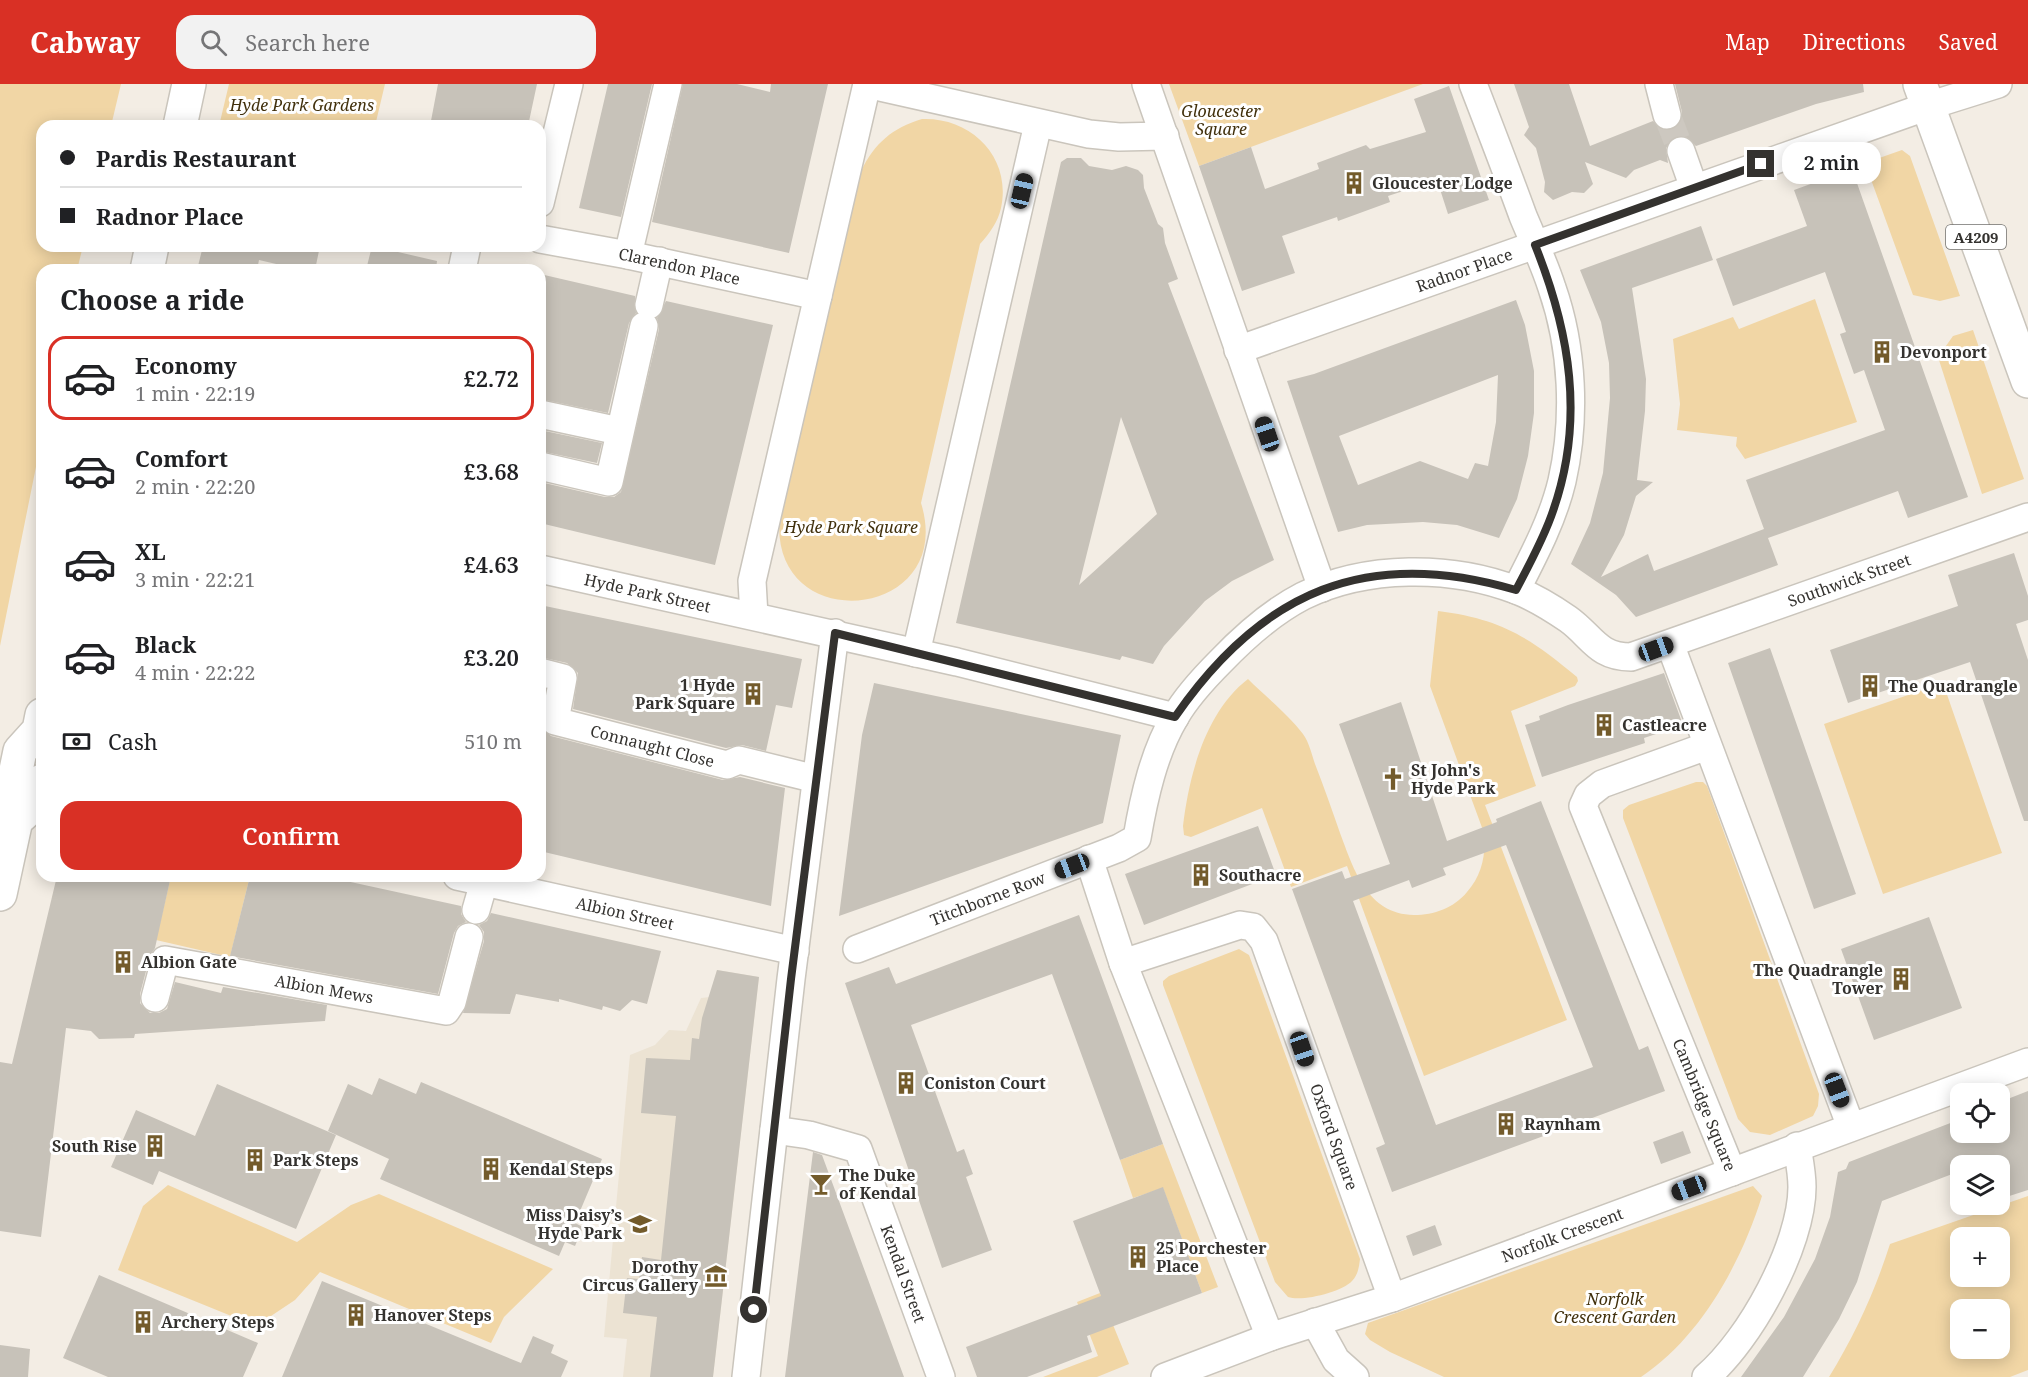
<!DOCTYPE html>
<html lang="en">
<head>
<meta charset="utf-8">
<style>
	:root { --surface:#fff; --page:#f2f2f2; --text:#202124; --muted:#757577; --line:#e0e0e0; --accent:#d93025 }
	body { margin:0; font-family:"Noto Serif",serif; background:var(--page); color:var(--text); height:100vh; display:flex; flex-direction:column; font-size:22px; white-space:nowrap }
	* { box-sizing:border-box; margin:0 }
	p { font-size:20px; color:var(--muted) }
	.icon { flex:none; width:33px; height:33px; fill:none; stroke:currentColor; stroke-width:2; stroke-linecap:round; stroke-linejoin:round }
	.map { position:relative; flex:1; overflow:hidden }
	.side { position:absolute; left:36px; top:180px; width:510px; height:618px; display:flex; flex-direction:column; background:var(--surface); border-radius:18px; box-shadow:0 3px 15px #0003 }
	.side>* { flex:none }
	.hud { position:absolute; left:36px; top:36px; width:510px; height:132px; border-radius:18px; box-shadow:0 3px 15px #0003; display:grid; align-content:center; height:132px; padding:0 24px; background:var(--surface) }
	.buttons { position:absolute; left:1950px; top:999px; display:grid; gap:12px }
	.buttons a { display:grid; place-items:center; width:60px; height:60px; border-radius:12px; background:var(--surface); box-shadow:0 3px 15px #0003; font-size:30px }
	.end { position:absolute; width:27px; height:27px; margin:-14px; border:8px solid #34322f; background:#fff; box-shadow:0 0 0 3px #fff }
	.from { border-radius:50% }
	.bubble { position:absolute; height:42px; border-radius:18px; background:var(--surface); box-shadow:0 3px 15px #0003; font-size:20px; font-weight:600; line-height:42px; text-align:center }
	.car { position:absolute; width:18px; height:36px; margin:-18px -9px; border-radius:8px; box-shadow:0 0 4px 2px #0007; background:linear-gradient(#222 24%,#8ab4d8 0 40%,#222 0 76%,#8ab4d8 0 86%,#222 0) }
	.hud b { display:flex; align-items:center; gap:21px; height:57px; font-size:22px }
	.hud b+b { border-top:2px solid var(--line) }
	.hud i { width:15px; height:15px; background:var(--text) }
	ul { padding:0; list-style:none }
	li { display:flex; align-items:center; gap:18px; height:84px; margin:0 12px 9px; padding:0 12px; border:3px solid transparent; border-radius:18px }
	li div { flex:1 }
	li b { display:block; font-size:22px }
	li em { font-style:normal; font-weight:600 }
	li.current { border-color:var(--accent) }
	li>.icon { width:54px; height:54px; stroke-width:1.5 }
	h2 { padding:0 24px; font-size:27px; line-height:72px }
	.pay { display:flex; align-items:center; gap:15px; height:66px; padding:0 24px; font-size:22px }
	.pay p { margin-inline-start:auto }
	.button { display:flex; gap:12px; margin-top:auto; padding:12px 24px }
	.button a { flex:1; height:69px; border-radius:18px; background:var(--accent); color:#fff; font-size:24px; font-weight:600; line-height:69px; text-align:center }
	header { display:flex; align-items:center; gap:36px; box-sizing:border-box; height:84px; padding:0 30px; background:var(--accent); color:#fff }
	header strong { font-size:28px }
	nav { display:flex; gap:33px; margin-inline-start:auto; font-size:21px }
	.search { width:420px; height:54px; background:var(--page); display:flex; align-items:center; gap:15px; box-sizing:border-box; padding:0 21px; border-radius:18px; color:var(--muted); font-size:22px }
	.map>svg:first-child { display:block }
	.built { fill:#ece3d3 }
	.green { fill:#f1d6a5; fill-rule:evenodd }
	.building { fill:#c7c2b9; fill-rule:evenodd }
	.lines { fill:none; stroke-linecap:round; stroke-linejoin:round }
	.minor-tunnel { stroke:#cdc8c0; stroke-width:27; stroke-dasharray:27 14; stroke-linecap:butt }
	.minor-casing { stroke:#cac5bc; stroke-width:30 }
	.major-casing { stroke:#cac5bc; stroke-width:36 }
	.minor { stroke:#fff; stroke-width:27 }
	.major { stroke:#fff; stroke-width:33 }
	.route { stroke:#34322f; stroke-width:8 }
	.labels { text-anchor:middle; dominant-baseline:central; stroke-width:6; stroke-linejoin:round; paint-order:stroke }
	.shield { fill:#fff; stroke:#71706d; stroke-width:1.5 }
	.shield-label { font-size:15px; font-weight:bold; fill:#34322f }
	.park-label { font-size:16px; font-style:italic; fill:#41300c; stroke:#fff }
	.poi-label { font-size:16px; font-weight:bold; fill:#34322f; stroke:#fff; text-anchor:start }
	.street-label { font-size:16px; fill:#34322f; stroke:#fff }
</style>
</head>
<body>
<header>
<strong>Cabway</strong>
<div class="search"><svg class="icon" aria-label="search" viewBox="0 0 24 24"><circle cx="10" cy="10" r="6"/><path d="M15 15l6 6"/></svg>Search here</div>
<nav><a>Map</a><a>Directions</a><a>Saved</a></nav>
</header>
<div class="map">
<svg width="2028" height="1293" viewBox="0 0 2028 1293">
	<rect width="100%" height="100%" fill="#f3ede4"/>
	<path class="built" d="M717 886 759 893 713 1293H623L627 1255 604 1253 630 971 655 961 669 946 686 947 701 914 710 913Z"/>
	<path class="green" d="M0 0H121L111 42H42V162H83L77 186H42V353L0 562Z
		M229 0H385L375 42H219Z
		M1169 0H1423L1199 82Z
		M922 35C971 33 1012 73 1001 124 998 138 989 150 980 160L921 419C958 538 765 556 780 430L861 87C875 59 892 44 922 35Z
		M1902 66 1910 72 1960 212 1940 217 1913 211 1865 79Z
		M1815 215 1857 338 1745 375 1736 362 1737 353 1677 346 1680 320 1673 255 1733 233 1739 245Z
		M1973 246 2024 395 1982 410 1938 273 1953 252Z
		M1438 527C1501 535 1529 553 1577 593L1578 597 1575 602 1511 627 1536 702 1485 721 1567 936 1424 992 1347 782 1291 803 1262 724 1191 753 1184 751 1183 742C1189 692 1205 628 1248 595 1266 613 1288 630 1303 650 1309 658 1312 671 1315 680 1324 703 1332 726 1340 749 1354 786 1367 830 1414 831 1434 831 1454 824 1467 808 1482 791 1486 771 1484 749L1430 602Z
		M1943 599 2002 769 1883 810 1824 640Z
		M1696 698H1703L1707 702 1819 1010 1818 1022 1813 1032 1770 1051 1750 1048 1738 1035 1623 734V726L1629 721Z
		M171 792H250L230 873 156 856Z
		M1239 865 1249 871 1360 1175C1359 1183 1358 1191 1352 1197 1342 1208 1302 1218 1288 1213L1275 1198 1163 901V897L1169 892Z
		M1163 1060 1218 1203 1202 1209 1163 1104 1133 1114 1120 1076Z
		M168 1101 297 1158 351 1121 379 1110 553 1185 504 1233 491 1259 320 1188 295 1216 256 1242 118 1186 143 1122Z
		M1753 1102 1762 1112C1741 1179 1701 1253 1641 1293H1444L1390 1268 1370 1256 1365 1250 1368 1239Z
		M2028 1112V1286L2010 1293H1829C1855 1251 1875 1207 1890 1160ZM1960 1154H2000V1192H1960ZM1960 1226H2000V1264H1960Z
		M1100 1209 1129 1280 1097 1293H1043L1098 1272 1077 1218Z"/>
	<path class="building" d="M438 0H537L528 42H430Z
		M608 0H652L621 133 579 124Z
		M683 0H737L770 8 771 0H828L789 169 652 138Z
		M1514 0H1569L1590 62 1653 37 1663 46 1678 43 1682 36V28L1675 0H1863L1864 8 1816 20 1696 62 1684 52H1675L1666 64 1668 79 1660 76 1634 86 1626 94 1585 78 1593 100 1584 109 1572 108 1553 116 1544 108 1545 98 1536 64 1524 51 1529 43Z
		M1449 2 1489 116 1448 130 1437 96 1388 112 1390 118 1338 137 1337 133 1282 152 1295 189 1242 207 1199 82 1251 63 1265 105 1319 85 1317 79 1366 61 1370 65 1426 48 1414 15Z
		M1067 74H1081L1089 82 1112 86 1126 82 1138 86 1143 91 1144 104 1158 140 1163 144 1165 159 1178 195 1168 199 1274 476 1232 497 1205 517 1164 562 1153 580 1122 572 1120 576 956 539 1061 78ZM1121 333 1157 430 1079 501Z
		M1852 85 1968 413 1908 434 1898 407 1768 454 1778 481 1636 533 1616 511 1571 480 1590 439 1603 389 1610 314 1609 279 1601 238 1580 186 1701 142 1713 176 1632 204 1646 295 1645 327 1637 396 1653 398 1636 412 1624 451 1601 493 1648 470 1654 487 1764 445 1746 396 1885 346 1864 286 1854 290 1840 250 1846 248 1825 188 1733 222 1716 175 1807 142 1794 106Z
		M203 162H320L315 186H302L259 176 257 186H197Z
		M372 162 437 177 436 186H366Z
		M540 190 635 212 636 229 629 239 608 329 540 315Z
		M1516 216 1525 241 1534 287V329L1528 372 1517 415 1499 454 1457 441 1423 438 1367 441 1338 448 1287 297 1314 290ZM1498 291 1496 338 1488 382 1475 379 1468 395 1420 377 1358 401 1339 352Z
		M666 217 773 241 715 481 540 439V398L605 413H614L621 408 659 245 657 234Z
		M540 346 602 359 597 379 540 367Z
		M2014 469 2028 512V536L2016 540 2028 576V737H2024L1970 578 1848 619 1830 566 1958 522 1948 491Z
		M540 521 802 575 792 624 776 621 766 667 742 661 726 664 573 625 578 589 567 579 540 573Z
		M1770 564 1856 810 1814 825 1728 579Z
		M1664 589 1683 641 1644 654 1645 659 1542 693 1525 641 1540 636 1539 632 1568 621Z
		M874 599 1121 651 1103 739 839 832 862 651Z
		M1401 618 1447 757 1497 738 1496 735 1541 717 1639 966 1648 962 1665 1007 1392 1108 1376 1064 1385 1060 1292 805 1342 787 1345 795 1390 780 1339 640ZM1506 761 1593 983 1436 1041 1353 817 1409 796 1412 804 1446 791 1443 784Z
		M540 642 551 652 723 696 740 693 785 704 771 822 540 767Z
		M1258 742 1276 791 1144 841 1125 790Z
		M57 792H171L155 864 150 872 140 910V919L150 929H159L167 925 175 898 221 909 223 903 327 921 325 937 135 950 134 954 99 955 91 947 66 944 41 1153 0 1147V978L12 980Z
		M250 792H323L461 822V830L466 838 458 842 454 849 438 910 230 872Z
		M491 829 661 867 647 920 632 916 620 927 603 922 602 926 559 915V918L516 910 510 930 463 929 484 857V848L479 841 487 837Z
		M1079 831 1163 1060 1120 1076 1052 890 911 941 957 1068 964 1065 973 1090 966 1093 992 1166 942 1184 845 899 889 883 896 900Z
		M1929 833 1962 924 1874 956 1841 865Z
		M717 886 759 893 713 1293H650L657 1233 623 1229 627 1194 639 1195 642 1173 661 1176 676 1032 641 1029 646 974 690 976 692 954 699 955 702 934Z
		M379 994 416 1010 421 998 602 1075 575 1139 583 1143 575 1162 565 1158 559 1172 380 1095 389 1075 328 1047 348 1000 372 1011Z
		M217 1000 336 1051 296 1145 159 1087 153 1101 111 1083 136 1026 195 1052Z
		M2028 1007V1106L2000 1115V1082H1960V1087L1882 1117 1857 1198 1839 1235 1803 1293H1741L1784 1233 1815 1175 1830 1133 1838 1088 1846 1085 1849 1078 1953 1038 1957 1048H2000V1018Z
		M1683 1047 1691 1069 1661 1080 1653 1058Z
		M813 1068 822 1071 904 1293H785Z
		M1163 1103 1202 1209 1087 1252 1092 1268 1027 1293H977L966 1263 1101 1212 1073 1137Z
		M1435 1141 1442 1161 1413 1172 1406 1152Z
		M99 1191 258 1259 243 1293H108L63 1274Z
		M322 1197 521 1279 533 1252 554 1261 551 1269 568 1277 561 1293H282Z
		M0 1261 30 1265 28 1293H0Z"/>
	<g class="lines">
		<path class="minor-tunnel" d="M1667 31 1681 67"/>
		<g class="minor-casing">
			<g id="minor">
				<path d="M867 0 1089 50 1119 53 1165 52"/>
				<path d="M1146 0 1322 504"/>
				<path d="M1473 0C1490 44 1507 88 1523 132 1533 156 1544 179 1552 204 1573 264 1576 335 1562 397 1553 435 1534 471 1516 506"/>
				<path d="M1659 0 1667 31"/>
				<path d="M1681 67 1694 104"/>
				<path d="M540 119 569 0"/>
				<path id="s1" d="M540 155 628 171 818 212"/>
				<path d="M628 171 668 0"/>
				<path d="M462 186 467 162"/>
				<path d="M649 221 659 177"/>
				<path id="s2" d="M1238 266 1928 22 1998 0"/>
				<path d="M540 330 619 347"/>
				<path d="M540 382 609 398 644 242"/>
				<path id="s3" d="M540 485 957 578 1175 633"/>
				<path d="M754 532 752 497 867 0"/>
				<path d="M1670 560 1851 1043"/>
				<path d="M916 569 1038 40"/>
				<path id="s4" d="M540 588 563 594 555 637 727 681 739 676 816 695"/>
				<path id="s5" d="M1707 662 1602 700 1588 711 1583 722 1732 1088"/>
				<path d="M1089 775 1123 879 1270 1253"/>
				<path id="s6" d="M457 792 795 867"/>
				<path d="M476 826 484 798"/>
				<path id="s7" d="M857 865 1119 764 1137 754C1144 713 1154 668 1175 633 1187 612 1204 594 1221 577 1245 552 1272 528 1303 512 1366 481 1451 481 1516 506 1534 513 1552 524 1568 535 1592 552 1597 573 1631 573L2028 433"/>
				<path id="s8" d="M1123 879 1240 841 1253 843 1264 857 1392 1214"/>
				<path id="s9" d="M155 914 165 876 446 927 452 918 469 853"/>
				<path id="s10" d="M774 1046 809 1051 858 1065 941 1293"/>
				<path d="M1315 1238 1336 1276 1355 1293"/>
				<path d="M746 1293 791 895 835 549"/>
				<path id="s11" d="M1165 1293 1270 1253 1392 1214 2028 978"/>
				<path d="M1706 1293C1750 1256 1802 1161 1802 1103 1802 1089 1799 1075 1797 1062"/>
			</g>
		</g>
		<g class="major-casing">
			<path id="major" d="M1920 0 2028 297
				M180 42 189 0
				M147 186 152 162
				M16 736C31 724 39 716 42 697
				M0 810 16 736 10 715 20 667 39 646 42 631"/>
		</g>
		<use href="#minor" class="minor"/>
		<use href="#major" class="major"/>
	</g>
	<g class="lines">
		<path class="route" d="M754 1226 791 895 835 549 1175 633C1262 507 1367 462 1516 506 1529 481 1544 454 1553 427 1585 336 1570 248 1535 161L1761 80"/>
	</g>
	<defs>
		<g id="building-bare" transform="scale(1.8)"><path d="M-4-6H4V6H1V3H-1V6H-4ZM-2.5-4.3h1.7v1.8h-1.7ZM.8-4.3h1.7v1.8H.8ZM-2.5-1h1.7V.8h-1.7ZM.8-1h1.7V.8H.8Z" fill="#735b2b" stroke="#fff" stroke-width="2.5" paint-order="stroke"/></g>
		<g id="church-bare" transform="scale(1.8)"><path d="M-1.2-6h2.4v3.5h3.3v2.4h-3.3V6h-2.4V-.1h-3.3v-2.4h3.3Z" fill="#735b2b" stroke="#fff" stroke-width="2.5" paint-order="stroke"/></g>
		<g id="bar-bare" transform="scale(1.8)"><path d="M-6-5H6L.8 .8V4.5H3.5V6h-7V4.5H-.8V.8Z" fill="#735b2b" stroke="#fff" stroke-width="2.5" paint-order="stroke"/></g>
		<g id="school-bare" transform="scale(1.8)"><path d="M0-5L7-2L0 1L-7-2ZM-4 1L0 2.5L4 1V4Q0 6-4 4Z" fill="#735b2b" stroke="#fff" stroke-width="2.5" paint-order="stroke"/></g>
		<g id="museum-bare" transform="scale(1.8)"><path d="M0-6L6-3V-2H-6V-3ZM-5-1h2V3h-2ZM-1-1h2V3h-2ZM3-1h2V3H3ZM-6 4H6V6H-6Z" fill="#735b2b" stroke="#fff" stroke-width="2.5" paint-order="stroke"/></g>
	</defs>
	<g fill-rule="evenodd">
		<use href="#building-bare" x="1354" y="99"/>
		<use href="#building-bare" x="1882" y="268"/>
		<use href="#building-bare" x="1870" y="602"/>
		<use href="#building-bare" x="753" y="610"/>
		<use href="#building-bare" x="1604" y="641"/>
		<use href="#church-bare" x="1393" y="695"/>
		<use href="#building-bare" x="1201" y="791"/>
		<use href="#building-bare" x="123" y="878"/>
		<use href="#building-bare" x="1901" y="895"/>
		<use href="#building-bare" x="906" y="999"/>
		<use href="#building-bare" x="1506" y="1040"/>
		<use href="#building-bare" x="155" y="1062"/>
		<use href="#building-bare" x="255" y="1076"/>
		<use href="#building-bare" x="491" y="1085"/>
		<use href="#bar-bare" x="821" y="1100"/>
		<use href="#school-bare" x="640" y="1140"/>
		<use href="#building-bare" x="1138" y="1173"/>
		<use href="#museum-bare" x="716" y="1192"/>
		<use href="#building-bare" x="356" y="1231"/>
		<use href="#building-bare" x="143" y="1238"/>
	</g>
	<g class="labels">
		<rect class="shield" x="1946" y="141" width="60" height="24" rx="4.5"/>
		<g class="shield-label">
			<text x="1976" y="153">A4209</text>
		</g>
		<g class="park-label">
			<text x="302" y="21">Hyde Park Gardens</text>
			<text x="1221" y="27">Gloucester<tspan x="1221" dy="18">Square</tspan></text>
			<text x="851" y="443">Hyde Park Square</text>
			<text x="1615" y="1215">Norfolk<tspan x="1615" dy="18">Crescent Garden</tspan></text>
		</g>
		<g class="poi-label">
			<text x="1372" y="99">Gloucester Lodge</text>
			<text x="1900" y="268">Devonport</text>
			<text x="735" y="601" text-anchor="end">1 Hyde<tspan x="735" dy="18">Park Square</tspan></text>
			<text x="1888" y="602">The Quadrangle</text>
			<text x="1622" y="641">Castleacre</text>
			<text x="1411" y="686">St John's<tspan x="1411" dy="18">Hyde Park</tspan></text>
			<text x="1219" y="791">Southacre</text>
			<text x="141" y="878">Albion Gate</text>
			<text x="1883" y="886" text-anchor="end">The Quadrangle<tspan x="1883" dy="18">Tower</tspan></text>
			<text x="924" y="999">Coniston Court</text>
			<text x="1524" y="1040">Raynham</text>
			<text x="137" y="1062" text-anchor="end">South Rise</text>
			<text x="273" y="1076">Park Steps</text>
			<text x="509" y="1085">Kendal Steps</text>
			<text x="839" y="1091">The Duke<tspan x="839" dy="18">of Kendal</tspan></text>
			<text x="622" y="1131" text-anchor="end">Miss Daisy’s<tspan x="622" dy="18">Hyde Park</tspan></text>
			<text x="1156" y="1164">25 Porchester<tspan x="1156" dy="18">Place</tspan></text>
			<text x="698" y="1183" text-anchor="end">Dorothy<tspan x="698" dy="18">Circus Gallery</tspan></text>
			<text x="374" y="1231">Hanover Steps</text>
			<text x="161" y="1238">Archery Steps</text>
		</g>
		<g class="street-label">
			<text stroke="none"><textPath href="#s1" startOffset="142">Clarendon Place</textPath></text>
			<text stroke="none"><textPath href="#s2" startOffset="240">Radnor Place</textPath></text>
			<text stroke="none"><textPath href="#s7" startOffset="1192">Southwick Street</textPath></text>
			<text stroke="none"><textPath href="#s3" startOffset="110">Hyde Park Street</textPath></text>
			<text stroke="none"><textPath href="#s4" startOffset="168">Connaught Close</textPath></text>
			<text stroke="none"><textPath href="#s7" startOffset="140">Titchborne Row</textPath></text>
			<text stroke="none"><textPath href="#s6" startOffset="172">Albion Street</textPath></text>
			<text stroke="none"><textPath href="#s9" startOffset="201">Albion Mews</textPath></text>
			<text stroke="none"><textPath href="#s5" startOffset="464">Cambridge Square</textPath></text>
			<text stroke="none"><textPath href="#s8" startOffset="362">Oxford Square</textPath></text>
			<text stroke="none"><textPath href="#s11" startOffset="422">Norfolk Crescent</textPath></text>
			<text stroke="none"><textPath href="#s10" startOffset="219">Kendal Street</textPath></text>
		</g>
	</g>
</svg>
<div class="buttons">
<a><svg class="icon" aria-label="locate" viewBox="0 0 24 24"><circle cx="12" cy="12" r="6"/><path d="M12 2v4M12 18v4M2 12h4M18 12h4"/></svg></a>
<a><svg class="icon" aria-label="layers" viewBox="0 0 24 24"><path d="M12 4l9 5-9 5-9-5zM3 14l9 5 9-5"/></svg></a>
<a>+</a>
<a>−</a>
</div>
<i class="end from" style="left:754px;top:1226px"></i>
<i class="end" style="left:1761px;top:80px"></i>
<div class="bubble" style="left:1782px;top:58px;width:99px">2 min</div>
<i class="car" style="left:1022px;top:107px;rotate:13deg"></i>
<i class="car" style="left:1267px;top:350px;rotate:341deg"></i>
<i class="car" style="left:1656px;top:565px;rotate:70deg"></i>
<i class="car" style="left:1072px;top:782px;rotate:249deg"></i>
<i class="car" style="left:1302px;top:965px;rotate:161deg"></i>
<i class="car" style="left:1837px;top:1006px;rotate:159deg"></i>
<i class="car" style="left:1689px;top:1104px;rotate:249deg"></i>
<div class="hud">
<b><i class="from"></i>Pardis Restaurant</b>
<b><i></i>Radnor Place</b>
</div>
<section class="side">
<h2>Choose a ride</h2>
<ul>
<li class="current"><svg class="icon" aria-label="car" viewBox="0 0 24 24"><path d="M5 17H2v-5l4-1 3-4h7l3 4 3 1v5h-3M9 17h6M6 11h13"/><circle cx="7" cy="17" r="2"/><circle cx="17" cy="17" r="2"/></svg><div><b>Economy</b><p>1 min · 22:19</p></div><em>£2.72</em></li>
<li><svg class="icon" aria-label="car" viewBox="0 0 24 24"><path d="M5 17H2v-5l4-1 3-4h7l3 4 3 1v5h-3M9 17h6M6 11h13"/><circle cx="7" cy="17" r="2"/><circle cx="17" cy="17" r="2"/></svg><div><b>Comfort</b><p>2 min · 22:20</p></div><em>£3.68</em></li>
<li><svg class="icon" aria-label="car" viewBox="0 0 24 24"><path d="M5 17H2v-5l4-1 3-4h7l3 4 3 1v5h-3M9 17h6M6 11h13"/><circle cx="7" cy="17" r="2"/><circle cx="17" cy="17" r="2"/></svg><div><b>XL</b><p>3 min · 22:21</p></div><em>£4.63</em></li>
<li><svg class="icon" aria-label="car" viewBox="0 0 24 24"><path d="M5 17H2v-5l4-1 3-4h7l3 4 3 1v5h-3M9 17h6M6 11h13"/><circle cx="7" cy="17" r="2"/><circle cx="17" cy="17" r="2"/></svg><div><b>Black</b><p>4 min · 22:22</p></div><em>£3.20</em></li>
</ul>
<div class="pay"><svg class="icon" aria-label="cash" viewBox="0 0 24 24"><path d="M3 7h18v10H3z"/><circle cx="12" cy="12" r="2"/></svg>Cash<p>510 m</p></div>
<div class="button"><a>Confirm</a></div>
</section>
</div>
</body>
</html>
